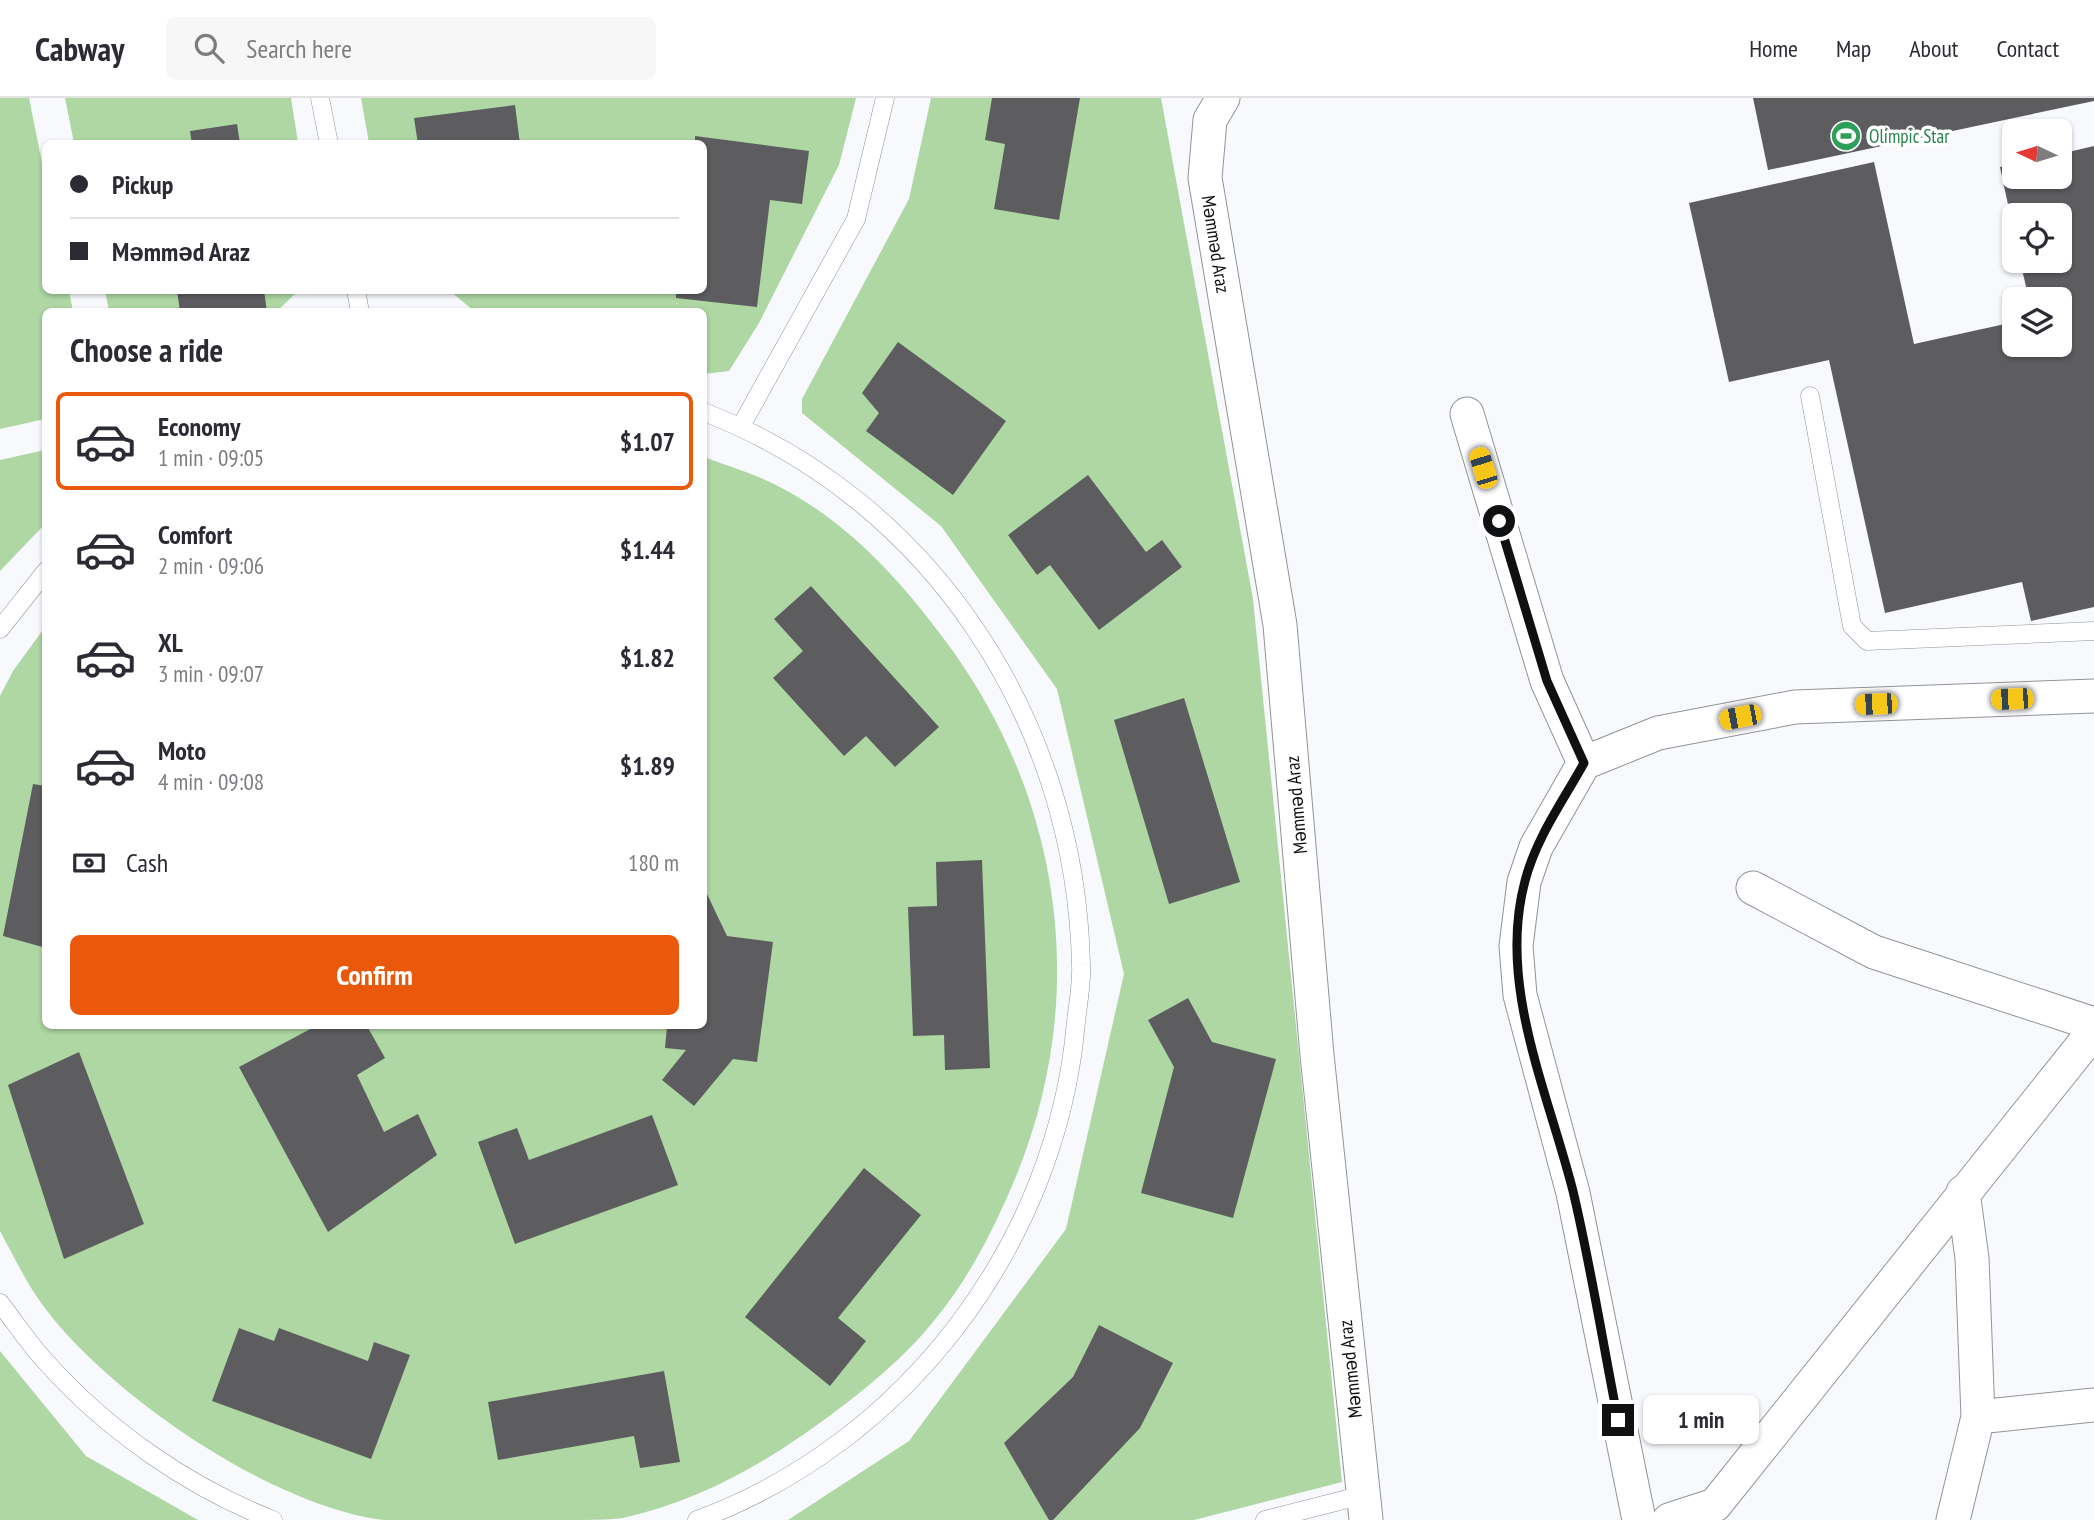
<!DOCTYPE html>
<html lang="en">
<head>
<meta charset="utf-8">
<style>
	:root { --surface:#fff; --page:#f7f7f7; --text:#2b2b33; --muted:#7c7c81; --line:#e1e1e2; --accent:#ea580c }
	body { margin:0; font-family:"PT Sans Narrow",sans-serif; background:var(--page); color:var(--text); height:100vh; display:flex; flex-direction:column; font-size:26px; white-space:nowrap }
	* { box-sizing:border-box; margin:0 }
	p { font-size:23px; color:var(--muted) }
	.icon { flex:none; width:38px; height:38px; fill:none; stroke:currentColor; stroke-width:2; stroke-linecap:round; stroke-linejoin:round }
	.map { position:relative; flex:1; overflow:hidden }
	.drawer { position:absolute; left:42px; top:210px; width:665px; height:721px; display:flex; flex-direction:column; background:var(--surface); border-radius:10px; box-shadow:0 2px 5px #0004 }
	.drawer>* { flex:none }
	.hud { position:absolute; left:42px; top:42px; width:665px; height:154px; border-radius:10px; box-shadow:0 2px 5px #0004; display:grid; align-content:center; height:154px; padding:0 28px; background:var(--surface) }
	.needle { width:46px; rotate:274deg }
	.controls { position:absolute; left:2002px; top:21px; display:grid; gap:14px }
	.controls a { display:grid; place-items:center; width:70px; height:70px; border-radius:10px; background:var(--surface); box-shadow:0 2px 5px #0004; font-size:35px }
	.end { position:absolute; width:32px; height:32px; margin:-16px; border:9px solid #0f1011; background:#fff; box-shadow:0 0 0 4px #fff }
	.from { border-radius:50% }
	.bubble { position:absolute; height:49px; border-radius:10px; background:var(--surface); box-shadow:0 2px 5px #0004; font-size:23px; font-weight:700; line-height:49px; text-align:center }
	.car { position:absolute; width:21px; height:42px; margin:-21px -10px; border-radius:9px; box-shadow:0 0 5px 2px #0007; background:linear-gradient(#f5c518 24%,#345 0 40%,#f5c518 0 76%,#345 0 86%,#f5c518 0) }
	.hud b { display:flex; align-items:center; gap:24px; height:66px; font-size:26px }
	.hud b+b { border-top:2px solid var(--line) }
	.hud i { width:18px; height:18px; background:var(--text) }
	ul { padding:0; list-style:none }
	li { display:flex; align-items:center; gap:21px; height:98px; margin:0 14px 10px; padding:0 14px; border:4px solid transparent; border-radius:10px }
	li div { flex:1 }
	li b { display:block; font-size:26px }
	li em { font-style:normal; font-weight:700 }
	li.selected { border-color:var(--accent) }
	li>.icon { width:63px; height:63px; stroke-width:1.5 }
	h2 { padding:0 28px; font-size:32px; line-height:84px }
	.pay { display:flex; align-items:center; gap:18px; height:77px; padding:0 28px; font-size:26px }
	.pay p { margin-inline-start:auto }
	.action { display:flex; gap:14px; margin-top:auto; padding:14px 28px }
	.action a { flex:1; height:80px; border-radius:10px; background:var(--accent); color:#fff; font-size:28px; font-weight:700; line-height:80px; text-align:center }
	header { display:flex; align-items:center; gap:42px; box-sizing:border-box; height:98px; padding:0 35px; background:var(--surface); border-bottom:2px solid var(--line) }
	header strong { font-size:33px }
	nav { display:flex; gap:38px; margin-inline-start:auto; font-size:24px }
	.search { width:490px; height:63px; background:var(--page); display:flex; align-items:center; gap:18px; box-sizing:border-box; padding:0 24px; border-radius:10px; color:var(--muted); font-size:26px }
	.map>svg:first-child { display:block }
	.green { fill:#aed7a3 }
	.building { fill:#5d5d60 }
	.lines { fill:none; stroke-linecap:round; stroke-linejoin:round }
	.service-casing { stroke:#919496; stroke-width:19 }
	.minor-casing { stroke:#919496; stroke-width:35 }
	.service { stroke:#fff; stroke-width:18 }
	.minor { stroke:#fff; stroke-width:33 }
	.route { stroke:#0f1011; stroke-width:9 }
	.labels { text-anchor:middle; dominant-baseline:central; stroke-width:7; stroke-linejoin:round; paint-order:stroke }
	.leisure-label { font-size:19px; fill:#27864d; stroke:#fff; text-anchor:start }
	.street-label { font-size:19px; fill:#0f1011; stroke:#fff }
</style>
</head>
<body>
<header>
<strong>Cabway</strong>
<div class="search"><svg class="icon" aria-label="search" viewBox="0 0 24 24"><circle cx="10" cy="10" r="6"/><path d="M15 15l6 6"/></svg>Search here</div>
<nav><a>Home</a><a>Map</a><a>About</a><a>Contact</a></nav>
</header>
<div class="map">
<svg width="2094" height="1422" viewBox="0 0 2094 1422">
	<rect width="100%" height="100%" fill="#f7f9fc"/>
	<path class="green" d="M0 0H29L45 80 46 192 69 193 73 213 46 214 45 321 0 331Z
		M65 0H291L298 45H74Z
		M361 0H856L839 67 759 225 729 273 704 276V214L474 213 450 193 704 192V46L369 45Z
		M931 0H1161L1253 501 1342 1384 1194 1422H788L909 1343 1066 1131 1124 876 1057 591 941 428 802 315V301L909 101Z
		M105 193H298L276 214 109 213Z
		M45 352V426L0 473V362Z
		M704 359C727 368 752 375 774 386 843 420 896 477 941 537 1064 698 1092 902 1012 1088 991 1136 970 1178 937 1219 904 1261 860 1296 817 1327 757 1370 695 1404 623 1420 606 1422 587 1422 569 1422 533 1422 497 1422 461 1422 436 1422 410 1422 385 1422 273 1410 100 1292 37 1199 23 1178 12 1155 0 1133V598L13 573 45 529 46 928H704Z
		M0 1253 86 1358 198 1422H0Z"/>
	<path class="building" d="M992 0H1080L1059 122 994 111 1005 46 985 42Z
		M1753 0H2094V3L1768 72Z
		M515 7 520 46H418L414 20Z
		M237 26 240 46H192L190 33Z
		M695 38 809 53 802 106 770 102 757 209 676 200V192H704V46H695Z
		M2094 48V509L2031 523 2022 484 1885 515 1829 262 1729 284 1689 105 1874 64 1914 246 2014 224V247H2060V201H2029L2020 163H2060V117H2014L2013 130 2000 69 2014 66V79H2060V56Z
		M177 192H264L267 214H180Z
		M898 244 1006 323 953 397 866 333 879 315 862 295Z
		M1088 377 1146 454 1162 442 1182 469 1099 532 1050 467 1037 477 1008 437Z
		M811 488 939 629 895 669 866 638 844 658 773 580 803 553 774 521Z
		M1184 600 1240 784 1169 806 1114 622Z
		M33 686 46 688V850L3 838Z
		M982 762 990 970 945 972 944 937 913 938 908 809 937 808 936 764Z
		M706 794 727 838 773 844 757 964 733 961 694 1008 662 982 686 952 665 950 667 928H704V795Z
		M1188 900 1212 944 1276 961 1233 1120 1141 1095 1174 969 1148 922Z
		M316 928H367L385 960 357 977 384 1034 418 1016 437 1057 328 1134 239 969Z
		M79 954 144 1126 64 1161 8 987Z
		M652 1017 678 1087 515 1146 478 1044 517 1030 529 1062Z
		M864 1070 921 1117 838 1220 866 1243 830 1288 745 1219Z
		M1099 1227 1173 1265 1140 1330 1053 1422H1049L1004 1345 1073 1279Z
		M239 1230 274 1243 279 1230 368 1263 374 1244 410 1257 371 1361 212 1303Z
		M664 1273 680 1364 640 1370 634 1338 498 1362 488 1304Z"/>
	<g class="lines">
		<g class="service-casing">
			<path id="service" d="M320 0 329 46
				M356 192 360 214
				M1810 298 1852 528 1867 543 2094 533
				M741 328 856 121 885 0
				M0 531 46 473
				M0 1205C15 1224 29 1246 46 1264 107 1332 188 1389 273 1422
				M697 1422C906 1345 1057 1145 1076 924 1078 905 1082 885 1081 867 1076 624 932 402 704 314
				M1265 1422 1363 1397"/>
		</g>
		<g class="minor-casing">
			<path id="minor" d="M1223 0 1210 22 1205 80 1280 527 1317 957 1366 1421
				M1467 316 1547 583 1584 665
				M1753 790 1874 854 2094 926
				M1978 1319 2094 1307
				M1639 1422 1573 1095 1520 897 1516 848 1524 784 1536 749 1584 665 1658 635 1795 609 2094 598
				M1669 1422 1715 1407 2094 933
				M1953 1422 1978 1319 1972 1160 1963 1094"/>
		</g>
		<use href="#service" class="service"/>
		<use href="#minor" class="minor"/>
	</g>
	<g class="lines">
		<path class="route" d="M1499 423 1547 583 1584 665C1563 703 1536 740 1525 783 1497 886 1548 994 1573 1093 1591 1169 1603 1246 1618 1322"/>
	</g>
	<defs>
		<g id="stadium-disc" transform="scale(1.575)"><circle r="9.5" fill="#2e9e5b" stroke="#fff"/><path d="M0-5a6.5 5 0 1 0 0 10a6.5 5 0 1 0 0-10ZM-3.5-1.8h7v3.6h-7Z" fill="#fff"/></g>
	</defs>
	<g fill-rule="evenodd">
		<use href="#stadium-disc" x="1846" y="38"/>
	</g>
	<g class="labels">
		<g class="leisure-label">
			<text x="1869" y="38">Olimpic Star</text>
		</g>
		<g class="street-label">
			<text transform="translate(1216 146) rotate(81)">Məmməd Araz</text>
			<text transform="translate(1296 707) rotate(-95)">Məmməd Araz</text>
			<text transform="translate(1350 1271) rotate(-96)">Məmməd Araz</text>
		</g>
	</g>
</svg>
<div class="controls">
<a><svg class="needle" viewBox="-14 -14 28 28"><path d="M0-13l5 13h-10z" fill="#e53935"/><path d="M0 13l5-13h-10z" fill="#7c7c81"/></svg></a>
<a><svg class="icon" aria-label="locate" viewBox="0 0 24 24"><circle cx="12" cy="12" r="6"/><path d="M12 2v4M12 18v4M2 12h4M18 12h4"/></svg></a>
<a><svg class="icon" aria-label="layers" viewBox="0 0 24 24"><path d="M12 4l9 5-9 5-9-5zM3 14l9 5 9-5"/></svg></a>
</div>
<i class="end from" style="left:1499px;top:423px"></i>
<i class="end" style="left:1618px;top:1322px"></i>
<div class="bubble" style="left:1643px;top:1297px;width:116px">1 min</div>
<i class="car" style="left:1483px;top:370px;rotate:343deg"></i>
<i class="car" style="left:2012px;top:601px;rotate:268deg"></i>
<i class="car" style="left:1876px;top:606px;rotate:268deg"></i>
<i class="car" style="left:1740px;top:619px;rotate:259deg"></i>
<div class="hud">
<b><i class="from"></i>Pickup</b>
<b><i></i>Məmməd Araz</b>
</div>
<section class="drawer">
<h2>Choose a ride</h2>
<ul>
<li class="selected"><svg class="icon" aria-label="car" viewBox="0 0 24 24"><path d="M5 17H2v-5l4-1 3-4h7l3 4 3 1v5h-3M9 17h6M6 11h13"/><circle cx="7" cy="17" r="2"/><circle cx="17" cy="17" r="2"/></svg><div><b>Economy</b><p>1 min · 09:05</p></div><em>$1.07</em></li>
<li><svg class="icon" aria-label="car" viewBox="0 0 24 24"><path d="M5 17H2v-5l4-1 3-4h7l3 4 3 1v5h-3M9 17h6M6 11h13"/><circle cx="7" cy="17" r="2"/><circle cx="17" cy="17" r="2"/></svg><div><b>Comfort</b><p>2 min · 09:06</p></div><em>$1.44</em></li>
<li><svg class="icon" aria-label="car" viewBox="0 0 24 24"><path d="M5 17H2v-5l4-1 3-4h7l3 4 3 1v5h-3M9 17h6M6 11h13"/><circle cx="7" cy="17" r="2"/><circle cx="17" cy="17" r="2"/></svg><div><b>XL</b><p>3 min · 09:07</p></div><em>$1.82</em></li>
<li><svg class="icon" aria-label="car" viewBox="0 0 24 24"><path d="M5 17H2v-5l4-1 3-4h7l3 4 3 1v5h-3M9 17h6M6 11h13"/><circle cx="7" cy="17" r="2"/><circle cx="17" cy="17" r="2"/></svg><div><b>Moto</b><p>4 min · 09:08</p></div><em>$1.89</em></li>
</ul>
<div class="pay"><svg class="icon" aria-label="cash" viewBox="0 0 24 24"><path d="M3 7h18v10H3z"/><circle cx="12" cy="12" r="2"/></svg>Cash<p>180 m</p></div>
<div class="action"><a>Confirm</a></div>
</section>
</div>
</body>
</html>
